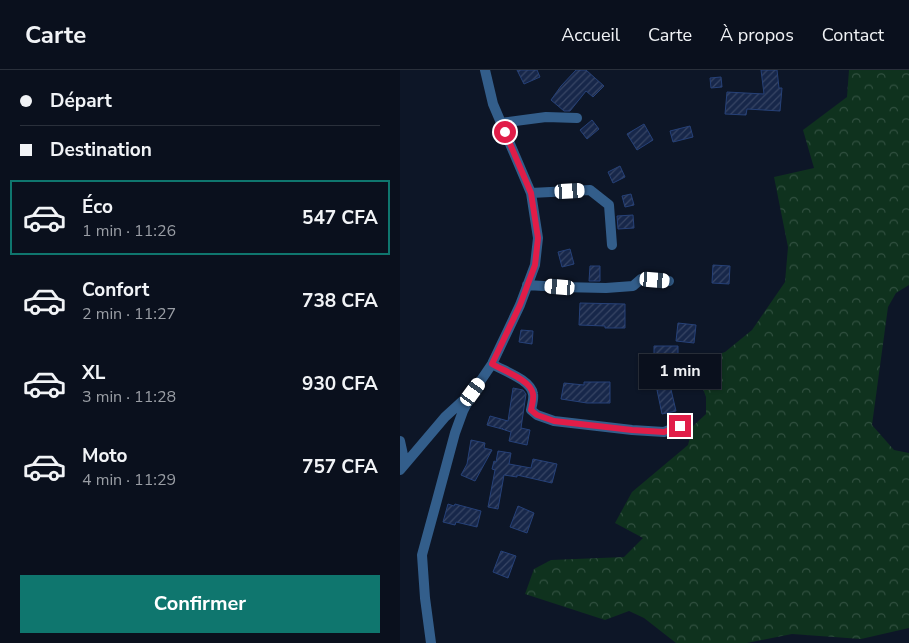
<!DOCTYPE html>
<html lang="fr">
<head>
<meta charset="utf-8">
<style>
	:root { --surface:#0a101d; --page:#181e2a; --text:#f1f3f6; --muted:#999da4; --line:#2a303b; --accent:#0f766e }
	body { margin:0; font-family:"Nunito Sans",sans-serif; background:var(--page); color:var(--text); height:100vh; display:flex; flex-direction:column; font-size:19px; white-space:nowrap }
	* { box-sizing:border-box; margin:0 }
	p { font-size:16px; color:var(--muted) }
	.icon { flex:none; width:28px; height:28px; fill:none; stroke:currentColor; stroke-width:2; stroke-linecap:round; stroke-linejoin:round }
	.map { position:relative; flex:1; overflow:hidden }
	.panel { display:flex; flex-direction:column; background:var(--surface); width:400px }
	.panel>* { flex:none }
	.hud { display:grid; align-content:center; height:110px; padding:0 20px; background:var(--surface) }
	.end { position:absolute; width:22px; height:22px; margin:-11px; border:6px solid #e11d48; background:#fff; box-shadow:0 0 0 2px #fff }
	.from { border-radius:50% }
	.bubble { position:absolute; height:35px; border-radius:0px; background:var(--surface); box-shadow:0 1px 4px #0004,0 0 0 1px var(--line); font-size:16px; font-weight:700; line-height:35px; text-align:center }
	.car { position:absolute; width:15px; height:30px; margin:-15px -8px; border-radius:6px; box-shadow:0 0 4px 1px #0007; background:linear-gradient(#fff 24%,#345 0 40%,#fff 0 76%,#345 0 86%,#fff 0) }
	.hud b { display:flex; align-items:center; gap:18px; height:48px; font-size:19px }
	.hud b+b { border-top:1px solid var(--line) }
	.hud i { width:12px; height:12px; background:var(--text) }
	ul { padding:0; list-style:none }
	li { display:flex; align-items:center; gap:15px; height:75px; margin:0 10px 8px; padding:0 10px; border:2px solid transparent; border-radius:0px }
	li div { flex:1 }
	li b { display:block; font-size:19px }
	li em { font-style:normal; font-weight:700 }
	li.on { border-color:var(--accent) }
	li>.icon { width:45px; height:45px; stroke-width:1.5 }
	.action { display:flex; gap:10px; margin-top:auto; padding:10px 20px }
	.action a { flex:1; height:58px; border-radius:0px; background:var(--accent); color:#fff; font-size:20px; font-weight:700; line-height:58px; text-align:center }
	header { display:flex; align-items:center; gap:30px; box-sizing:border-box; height:70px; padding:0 25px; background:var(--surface); border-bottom:1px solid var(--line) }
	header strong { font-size:24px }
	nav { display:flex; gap:28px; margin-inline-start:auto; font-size:18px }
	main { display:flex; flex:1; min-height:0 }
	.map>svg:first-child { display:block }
	.forest { fill:url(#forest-crowns) }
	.building { fill:url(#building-hatch); stroke:#264178 }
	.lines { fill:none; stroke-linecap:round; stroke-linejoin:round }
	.street { stroke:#335e8b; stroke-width:10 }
	.route { stroke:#e11d48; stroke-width:6 }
</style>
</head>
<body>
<header>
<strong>Carte</strong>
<nav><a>Accueil</a><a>Carte</a><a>À propos</a><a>Contact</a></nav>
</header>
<main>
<section class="panel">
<div class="hud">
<b><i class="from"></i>Départ</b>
<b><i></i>Destination</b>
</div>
<ul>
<li class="on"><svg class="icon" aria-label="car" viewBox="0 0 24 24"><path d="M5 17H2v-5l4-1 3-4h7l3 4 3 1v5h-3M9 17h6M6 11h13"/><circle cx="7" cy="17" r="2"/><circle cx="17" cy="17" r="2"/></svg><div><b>Éco</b><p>1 min · 11:26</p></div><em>547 CFA</em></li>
<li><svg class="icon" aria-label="car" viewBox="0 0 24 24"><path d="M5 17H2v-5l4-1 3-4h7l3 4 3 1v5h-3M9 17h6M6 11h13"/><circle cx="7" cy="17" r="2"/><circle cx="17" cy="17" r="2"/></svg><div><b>Confort</b><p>2 min · 11:27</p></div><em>738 CFA</em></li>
<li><svg class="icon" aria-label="car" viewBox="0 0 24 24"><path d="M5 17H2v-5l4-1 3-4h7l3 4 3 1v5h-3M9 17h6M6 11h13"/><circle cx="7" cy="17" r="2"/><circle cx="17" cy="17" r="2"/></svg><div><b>XL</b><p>3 min · 11:28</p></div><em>930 CFA</em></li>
<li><svg class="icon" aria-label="car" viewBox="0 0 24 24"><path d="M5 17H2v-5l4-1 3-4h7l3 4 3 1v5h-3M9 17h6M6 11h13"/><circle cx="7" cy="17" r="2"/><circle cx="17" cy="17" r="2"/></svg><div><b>Moto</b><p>4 min · 11:29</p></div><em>757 CFA</em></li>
</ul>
<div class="action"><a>Confirmer</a></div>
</section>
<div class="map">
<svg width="509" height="573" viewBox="0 0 509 573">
	<defs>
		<pattern id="forest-crowns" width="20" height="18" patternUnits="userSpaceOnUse" patternTransform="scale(1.25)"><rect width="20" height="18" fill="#0f321e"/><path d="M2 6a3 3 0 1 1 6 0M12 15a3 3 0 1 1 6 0" fill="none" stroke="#315040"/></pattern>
		<pattern id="building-hatch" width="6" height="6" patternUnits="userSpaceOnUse" patternTransform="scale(1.25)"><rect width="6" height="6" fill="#17274a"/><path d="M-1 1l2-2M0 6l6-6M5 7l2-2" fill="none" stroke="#384665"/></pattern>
	</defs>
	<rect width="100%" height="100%" fill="#0d1627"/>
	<path class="forest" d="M449 0H509V215L496 223 488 237 472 355 494 380 509 383V558L461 569 392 564 347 573H276L244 548 229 541 205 550 125 524 134 499 151 490 224 487 243 468 215 453 232 422 288 375 293 356 306 344V327L293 292 325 282 352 260 385 212 388 177 374 107 414 98 403 60 447 27Z"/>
	<path class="building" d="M117 0H137L140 7 124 14Z
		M176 0H186L204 16 193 27 186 21 170 41H164L151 30 161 16Z
		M361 0H377L379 18H382L380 41 347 39 346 45 325 44 327 22 364 24Z
		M321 7 322 17 311 18 310 8Z
		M192 50 199 59 187 69 180 60Z
		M244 54 253 70 237 80 227 64Z
		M290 56 293 67 273 72 270 61Z
		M220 96 225 107 213 113 208 102Z
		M231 124 234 135 225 137 222 126Z
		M233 145 234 158 218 159 217 146Z
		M170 179 174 194 162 197 158 182Z
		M313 195 330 196 329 214 312 213Z
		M190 196H200V211H189Z
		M180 233 225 234V258H205V256L179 255Z
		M278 253 296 255 294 273 276 271Z
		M121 260 133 261 132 274 119 272Z
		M254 276H278V311H269L276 341 262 344 257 320 260 319V289H254Z
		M184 312H210V333H187L161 329 164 313 184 315Z
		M113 318 123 320 126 324 121 358 130 360 127 375 109 371 111 362 102 359 103 358 102 359 87 355 90 346 108 351Z
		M71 370 85 373 84 378 92 380 75 411 61 405 67 394Z
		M98 381 111 383 109 394 131 398 133 389 157 394 152 413 117 405V407L104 405 98 439 88 437 95 400 92 399 94 391 96 392Z
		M48 434 54 436 55 434 81 441 77 457 56 452 55 455 43 452Z
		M118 436 134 443 127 463 110 457Z
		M101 481 116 486 108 508 93 502Z"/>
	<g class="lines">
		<path class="street" d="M101 53 146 47 177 48
			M131 123 190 120 209 135 212 175
			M127 215 160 217 206 218 233 216 241 209 269 211
			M92 294C104 301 131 310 133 324 134 328 132 335 131 340L137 345 154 351 232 360 264 362 280 356
			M0 371 5 394
			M0 400 45 347 68 326
			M31 573 25 528 22 485 37 430 55 363 63 341 73 322 92 294 120 235 135 195 138 168 131 123 93 34 85 0"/>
	</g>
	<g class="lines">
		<path class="route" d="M105 62 131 123 138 168 135 195 120 235 92 294C104 301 131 310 133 324 134 328 132 335 131 340L137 345 154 351 232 360 264 362 280 356"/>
	</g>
</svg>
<i class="end from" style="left:105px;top:62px"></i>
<i class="end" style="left:280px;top:356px"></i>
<div class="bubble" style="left:239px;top:284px;width:82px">1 min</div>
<i class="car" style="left:170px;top:121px;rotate:87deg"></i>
<i class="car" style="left:255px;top:210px;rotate:95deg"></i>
<i class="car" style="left:160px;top:217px;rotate:275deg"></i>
<i class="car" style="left:73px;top:322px;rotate:36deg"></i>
</div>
</main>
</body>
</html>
